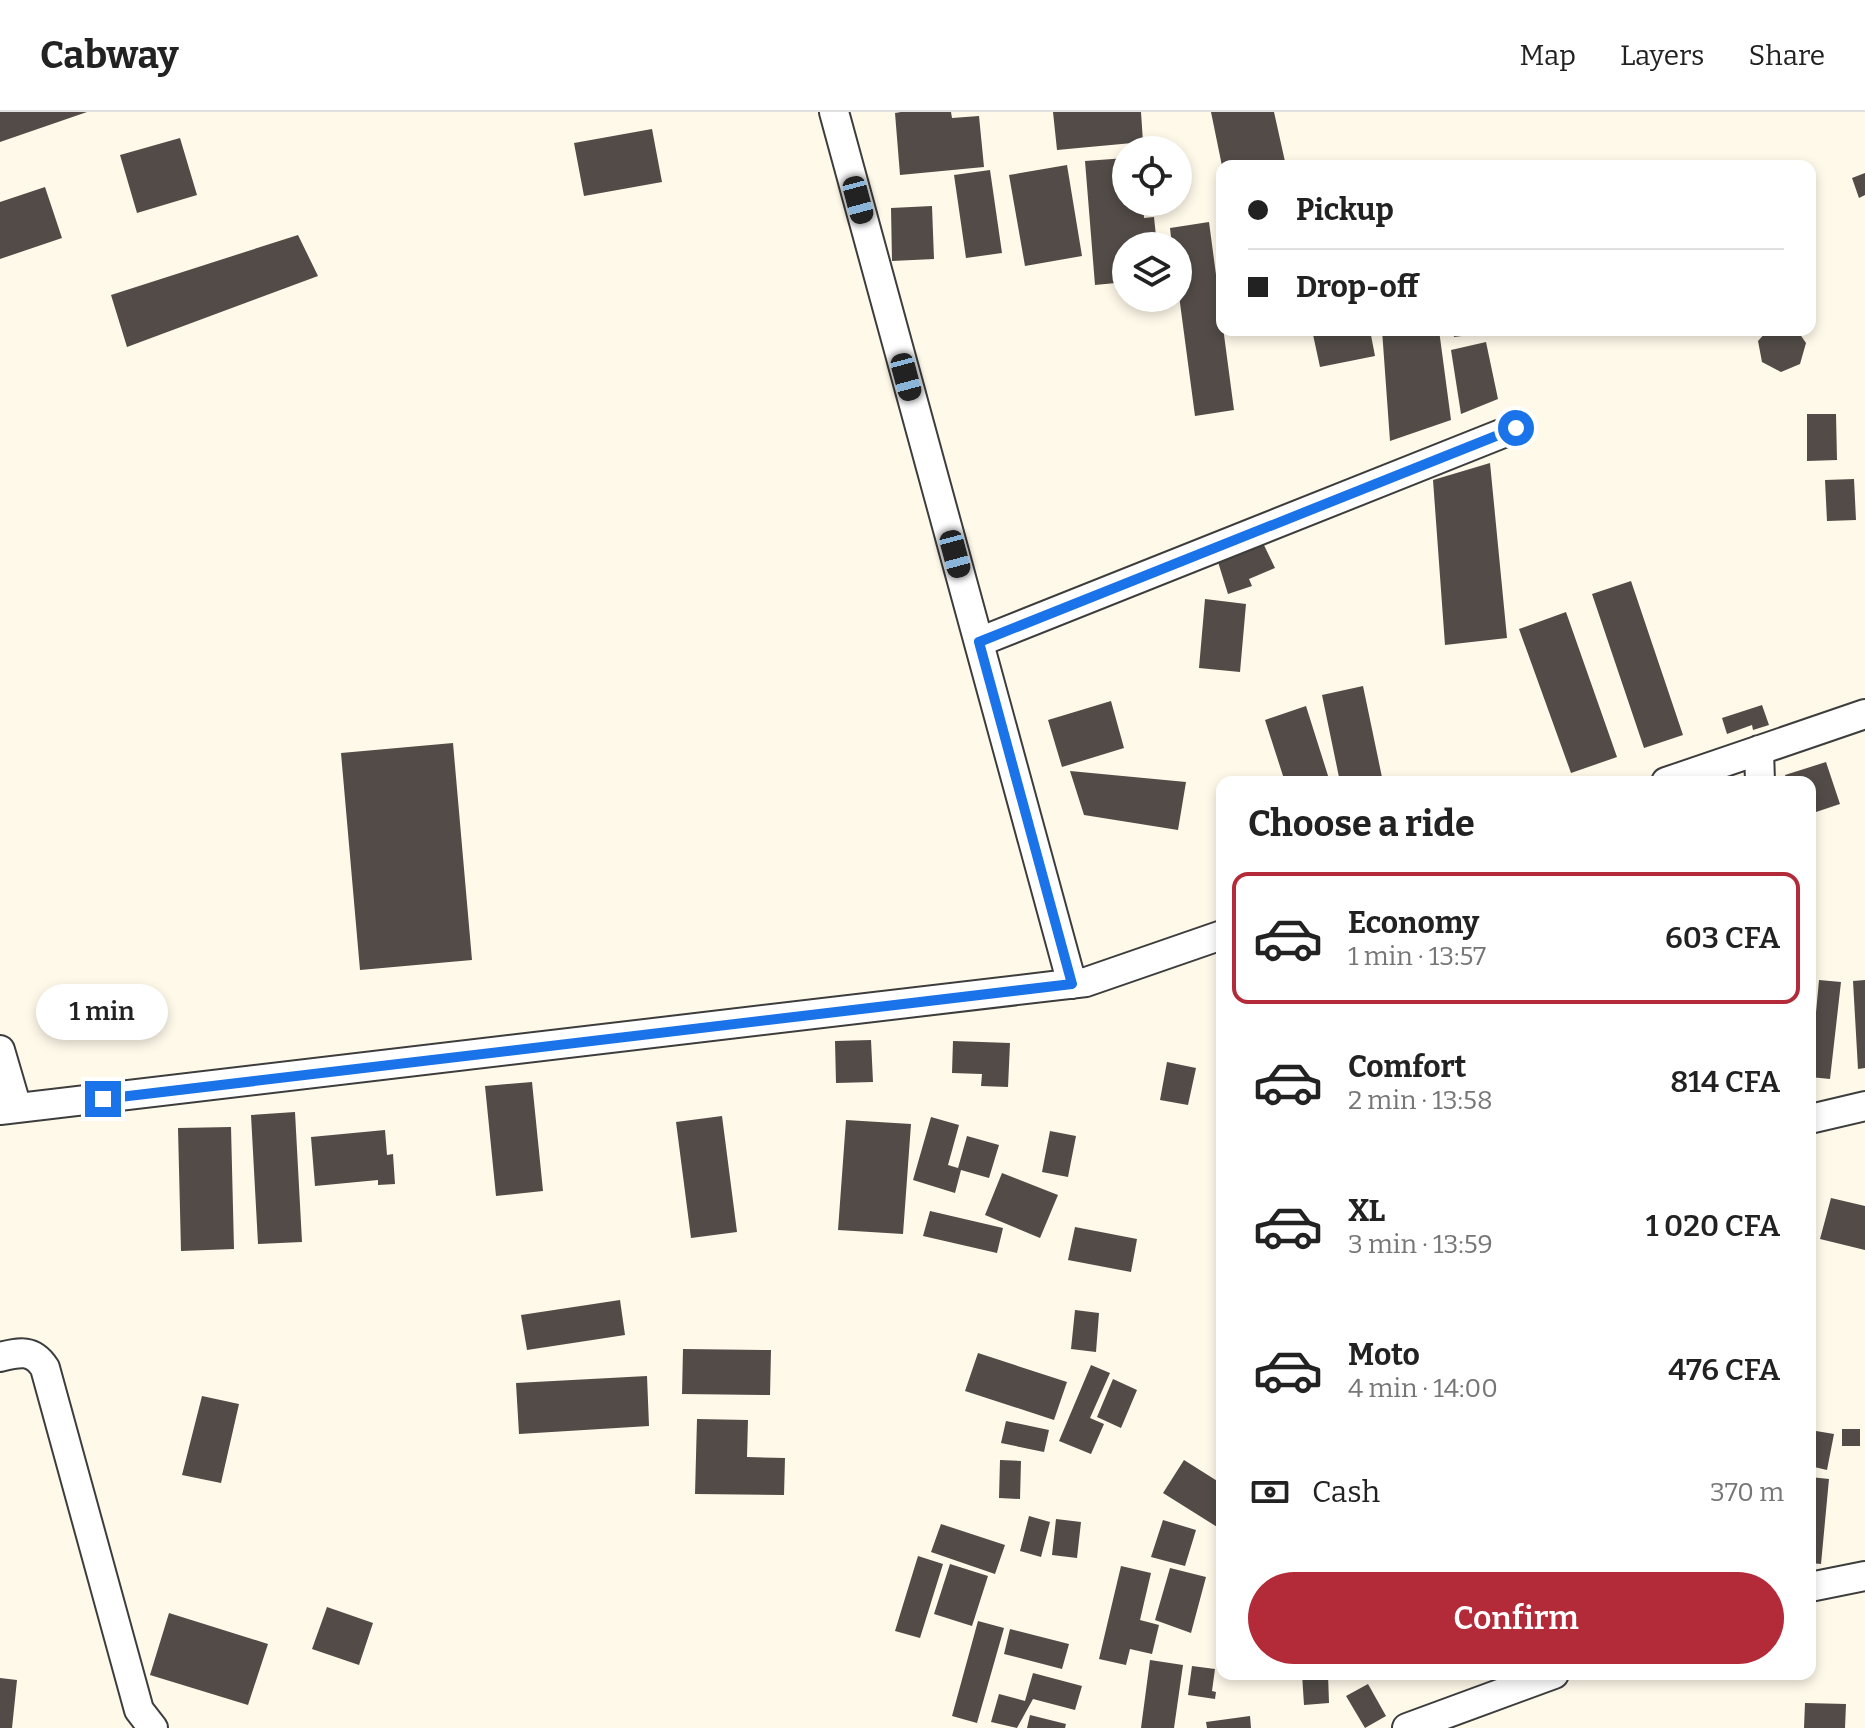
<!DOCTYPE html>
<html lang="en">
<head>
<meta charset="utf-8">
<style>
	:root { --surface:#fff; --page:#f2f2f2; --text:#222; --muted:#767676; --line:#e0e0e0; --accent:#b32a39 }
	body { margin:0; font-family:Bitter,serif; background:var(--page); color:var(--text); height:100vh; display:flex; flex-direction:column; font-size:30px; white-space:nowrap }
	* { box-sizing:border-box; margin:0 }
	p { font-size:26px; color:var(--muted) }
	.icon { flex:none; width:44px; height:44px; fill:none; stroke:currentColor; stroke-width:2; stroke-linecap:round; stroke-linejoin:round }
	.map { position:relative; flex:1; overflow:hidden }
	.side { position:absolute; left:1216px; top:664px; width:600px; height:904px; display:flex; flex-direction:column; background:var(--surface); border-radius:16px; box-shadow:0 4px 12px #0003 }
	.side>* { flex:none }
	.banner { position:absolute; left:1216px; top:48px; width:600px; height:176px; border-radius:16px; box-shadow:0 4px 12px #0003; display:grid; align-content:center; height:176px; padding:0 32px; background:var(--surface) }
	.tools { position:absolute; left:1112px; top:24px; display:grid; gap:16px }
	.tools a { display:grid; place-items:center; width:80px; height:80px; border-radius:50%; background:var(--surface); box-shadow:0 4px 12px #0003; font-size:40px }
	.end { position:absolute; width:36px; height:36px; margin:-18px; border:10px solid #1a73e8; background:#fff; box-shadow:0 0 0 4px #fff }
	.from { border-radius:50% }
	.bubble { position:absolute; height:56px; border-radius:28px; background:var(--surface); box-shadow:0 4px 12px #0003; font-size:26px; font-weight:600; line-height:56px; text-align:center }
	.car { position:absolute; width:24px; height:48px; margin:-24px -12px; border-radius:10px; box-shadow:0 0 6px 2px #0007; background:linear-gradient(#222 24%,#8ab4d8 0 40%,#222 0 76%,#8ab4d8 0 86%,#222 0) }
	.banner b { display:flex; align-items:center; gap:28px; height:76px; font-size:30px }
	.banner b+b { border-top:2px solid var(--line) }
	.banner i { width:20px; height:20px; background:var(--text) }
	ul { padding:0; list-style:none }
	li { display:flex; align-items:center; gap:24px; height:132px; margin:0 16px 12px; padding:0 16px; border:4px solid transparent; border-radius:16px }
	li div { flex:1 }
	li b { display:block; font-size:30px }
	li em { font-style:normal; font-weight:600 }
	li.on { border-color:var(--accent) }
	li>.icon { width:72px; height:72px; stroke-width:1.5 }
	h2 { padding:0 32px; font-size:36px; line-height:96px }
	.pay { display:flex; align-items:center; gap:20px; height:88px; padding:0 32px; font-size:30px }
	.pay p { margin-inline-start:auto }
	.primary-button { display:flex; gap:16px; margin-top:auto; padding:16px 32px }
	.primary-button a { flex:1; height:92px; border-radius:48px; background:var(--accent); color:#fff; font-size:32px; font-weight:600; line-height:92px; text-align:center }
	header { display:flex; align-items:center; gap:48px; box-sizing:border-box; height:112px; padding:0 40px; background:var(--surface); border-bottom:2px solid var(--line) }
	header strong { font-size:38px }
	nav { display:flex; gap:44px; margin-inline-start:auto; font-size:28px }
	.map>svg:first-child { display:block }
	.building { fill:#524b47 }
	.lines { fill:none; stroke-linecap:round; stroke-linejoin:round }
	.minor-casing { stroke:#3d3d3d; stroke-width:32 }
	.minor { stroke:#fff; stroke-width:28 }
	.route { stroke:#1a73e8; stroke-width:10 }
</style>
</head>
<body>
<header>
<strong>Cabway</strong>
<nav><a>Map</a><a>Layers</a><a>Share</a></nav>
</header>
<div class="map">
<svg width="1865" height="1616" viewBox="0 0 1865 1616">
	<rect width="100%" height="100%" fill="#fef9e9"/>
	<path class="building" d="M0 0H87L0 30Z
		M901 0H951L952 6 979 4 984 55 900 63 895 1Z
		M1053 0H1141L1143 30 1057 38Z
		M1211 0H1274L1286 54H1222Z
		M652 17 662 70 584 84 574 31Z
		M180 26 197 83 137 101 120 43Z
		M1126 46V90H1143L1144 106 1154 105 1157 134H1126V170L1095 173 1085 49Z
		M1067 53 1082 144 1025 154 1009 63Z
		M990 58 1002 141 966 146 954 63Z
		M1865 61V83L1859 86 1852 66Z
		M45 75 62 126 0 147V90Z
		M932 94 934 147 892 149 891 96Z
		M1209 110 1234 298 1195 304 1178 176V134H1172L1170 116Z
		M298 123 318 164 127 235 111 183Z
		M1312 218H1370L1375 244 1320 255Z
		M1382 218H1439L1451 308 1390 329Z
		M1453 218H1493V220L1454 225Z
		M1768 218H1797L1806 231 1800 252 1781 260 1762 250 1758 229Z
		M1486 230 1498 287 1461 302 1451 238Z
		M1807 302H1836L1837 348 1807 349Z
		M1490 351 1507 526 1445 533 1433 368Z
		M1854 367 1856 408 1827 409 1825 368Z
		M1262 429 1275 456 1249 467 1252 474 1228 482 1218 450Z
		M1631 469 1683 623 1644 636 1592 482Z
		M1205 487 1246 492 1240 560 1199 556Z
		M1566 500 1617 645 1571 661 1519 517Z
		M1363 574 1383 670H1340L1322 583Z
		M1111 589 1124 636 1062 655 1048 608Z
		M1762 593 1769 613 1753 618 1752 613 1727 622 1722 606Z
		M1306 594 1330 670H1285L1265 608Z
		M453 631 472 848 360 858 341 641Z
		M1826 650 1840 692 1810 702V670H1787L1785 663Z
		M1070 659 1186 670 1178 718 1084 703Z
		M1819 868 1841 870 1830 967 1810 965Z
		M1865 868V956L1858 957 1853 869Z
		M871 928 873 970 836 971 835 929Z
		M953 929 1010 931 1008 975 981 974 982 962 952 961Z
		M1167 950 1196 956 1188 993 1160 988Z
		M532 970 543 1079 496 1084 485 974Z
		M295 1000 302 1130 258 1132 251 1003Z
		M722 1004 737 1120 691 1126 676 1010Z
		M931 1005 959 1013 948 1053 958 1056 967 1024 999 1033 989 1066 961 1058 955 1081 913 1068Z
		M846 1008 911 1012 903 1122 838 1118Z
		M231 1015 234 1137 181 1139 178 1016Z
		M385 1018 387 1043 393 1042 395 1072 378 1073V1068L315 1074 311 1025Z
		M1050 1019 1076 1024 1068 1065 1042 1060Z
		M1002 1061 1058 1083 1040 1126 985 1103Z
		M1831 1086 1865 1094V1138L1820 1127Z
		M930 1099 1003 1116 997 1141 923 1124Z
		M1075 1115 1137 1127 1131 1160 1068 1148Z
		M620 1188 625 1223 527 1238 521 1203Z
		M1075 1198 1099 1201 1096 1240 1071 1237Z
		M683 1237 771 1238 770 1283 682 1282Z
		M978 1241 1067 1270 1054 1308 965 1279Z
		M1091 1253 1110 1261 1090 1306 1104 1312 1091 1342 1059 1329Z
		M647 1264 649 1314 519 1322 516 1271Z
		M1113 1267 1137 1278 1121 1316 1097 1305Z
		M202 1284 239 1292 221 1371 182 1363Z
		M697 1307 748 1308 747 1345 785 1346 784 1383 695 1382Z
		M1006 1309 1049 1318 1044 1340 1001 1331Z
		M1842 1317H1860V1334H1842Z
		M1810 1318 1834 1322 1827 1358 1810 1354Z
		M1000 1348 1021 1349 1020 1387 999 1386Z
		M1184 1348 1222 1372V1418L1163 1381Z
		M1810 1365 1829 1367 1821 1452 1810 1451Z
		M1029 1404 1050 1410 1041 1445 1020 1439Z
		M1056 1407 1081 1410 1077 1446 1052 1443Z
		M1163 1408 1196 1418 1185 1454 1151 1445Z
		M941 1412 1005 1433 995 1462 931 1440Z
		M918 1444 943 1452 920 1526 895 1519Z
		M950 1452 988 1464 972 1514 934 1502Z
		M1121 1454 1151 1461 1140 1508 1159 1513 1152 1542 1130 1537 1126 1553 1099 1547Z
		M1170 1456 1206 1465 1191 1521 1155 1508Z
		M327 1495 373 1511 359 1553 312 1537Z
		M169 1501 268 1532 248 1593 150 1563Z
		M978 1509 1004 1516 977 1611 952 1604Z
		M1010 1517 1069 1532 1062 1557 1004 1542Z
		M1150 1548 1183 1553 1174 1616H1141Z
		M1192 1554 1215 1557 1212 1579 1216 1580 1215 1587 1188 1583Z
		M1033 1561 1082 1574 1075 1598 1033 1587 1017 1616 991 1610 999 1582 1025 1589Z
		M1222 1562H1251L1250 1567Z
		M1302 1562H1328L1329 1591 1304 1593Z
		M0 1566 17 1568 12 1616H0Z
		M1368 1572 1386 1604 1365 1616 1346 1584Z
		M1805 1591 1846 1592 1845 1616H1804Z
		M1030 1603 1066 1612 1065 1616H1027Z
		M1250 1604 1251 1616H1207L1206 1610Z"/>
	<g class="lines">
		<g class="minor-casing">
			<path id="minor" d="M834 0 1072 872
				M979 530 1516 316
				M1759 638 1760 670
				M1666 670 1865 602
				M0 938 17 996
				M0 998 1086 870 1222 823
				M1810 1007 1865 994
				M0 1245C20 1240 33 1237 45 1256L139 1598 153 1616
				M1810 1475 1865 1464
				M1407 1616 1554 1562"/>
		</g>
		<use href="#minor" class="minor"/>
	</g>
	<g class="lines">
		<path class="route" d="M103 987 1072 872 979 530 1516 316"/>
	</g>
</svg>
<div class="tools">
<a><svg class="icon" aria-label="locate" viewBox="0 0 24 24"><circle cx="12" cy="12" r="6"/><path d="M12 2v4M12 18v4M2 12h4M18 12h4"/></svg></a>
<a><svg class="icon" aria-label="layers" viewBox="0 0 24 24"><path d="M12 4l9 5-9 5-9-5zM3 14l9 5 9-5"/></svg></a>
</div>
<i class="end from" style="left:1516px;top:316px"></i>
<i class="end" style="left:103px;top:987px"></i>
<div class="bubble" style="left:36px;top:872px;width:132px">1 min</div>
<i class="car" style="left:858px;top:88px;rotate:165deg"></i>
<i class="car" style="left:906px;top:265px;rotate:165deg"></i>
<i class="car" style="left:955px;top:442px;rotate:165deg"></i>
<div class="banner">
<b><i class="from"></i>Pickup</b>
<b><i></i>Drop-off</b>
</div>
<section class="side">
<h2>Choose a ride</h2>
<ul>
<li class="on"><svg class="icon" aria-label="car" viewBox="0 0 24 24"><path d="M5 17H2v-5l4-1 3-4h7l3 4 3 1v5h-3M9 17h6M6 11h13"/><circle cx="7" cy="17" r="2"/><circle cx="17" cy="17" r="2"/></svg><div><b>Economy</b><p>1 min · 13:57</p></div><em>603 CFA</em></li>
<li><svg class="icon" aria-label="car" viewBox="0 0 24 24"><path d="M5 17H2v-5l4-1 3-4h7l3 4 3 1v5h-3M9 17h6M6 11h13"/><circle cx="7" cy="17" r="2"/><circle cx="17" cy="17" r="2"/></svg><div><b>Comfort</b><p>2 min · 13:58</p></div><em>814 CFA</em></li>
<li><svg class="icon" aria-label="car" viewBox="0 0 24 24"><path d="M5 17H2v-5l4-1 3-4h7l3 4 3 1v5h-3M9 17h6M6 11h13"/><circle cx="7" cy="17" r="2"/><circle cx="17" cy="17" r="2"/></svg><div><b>XL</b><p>3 min · 13:59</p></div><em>1 020 CFA</em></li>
<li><svg class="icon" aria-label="car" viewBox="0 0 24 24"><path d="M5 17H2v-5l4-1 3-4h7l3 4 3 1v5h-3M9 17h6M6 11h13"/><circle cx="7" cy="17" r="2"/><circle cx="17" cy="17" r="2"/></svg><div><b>Moto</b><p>4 min · 14:00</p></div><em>476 CFA</em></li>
</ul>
<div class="pay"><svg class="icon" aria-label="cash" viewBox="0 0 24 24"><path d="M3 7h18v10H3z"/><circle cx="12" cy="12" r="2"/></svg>Cash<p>370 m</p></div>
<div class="primary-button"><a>Confirm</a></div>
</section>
</div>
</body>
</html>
